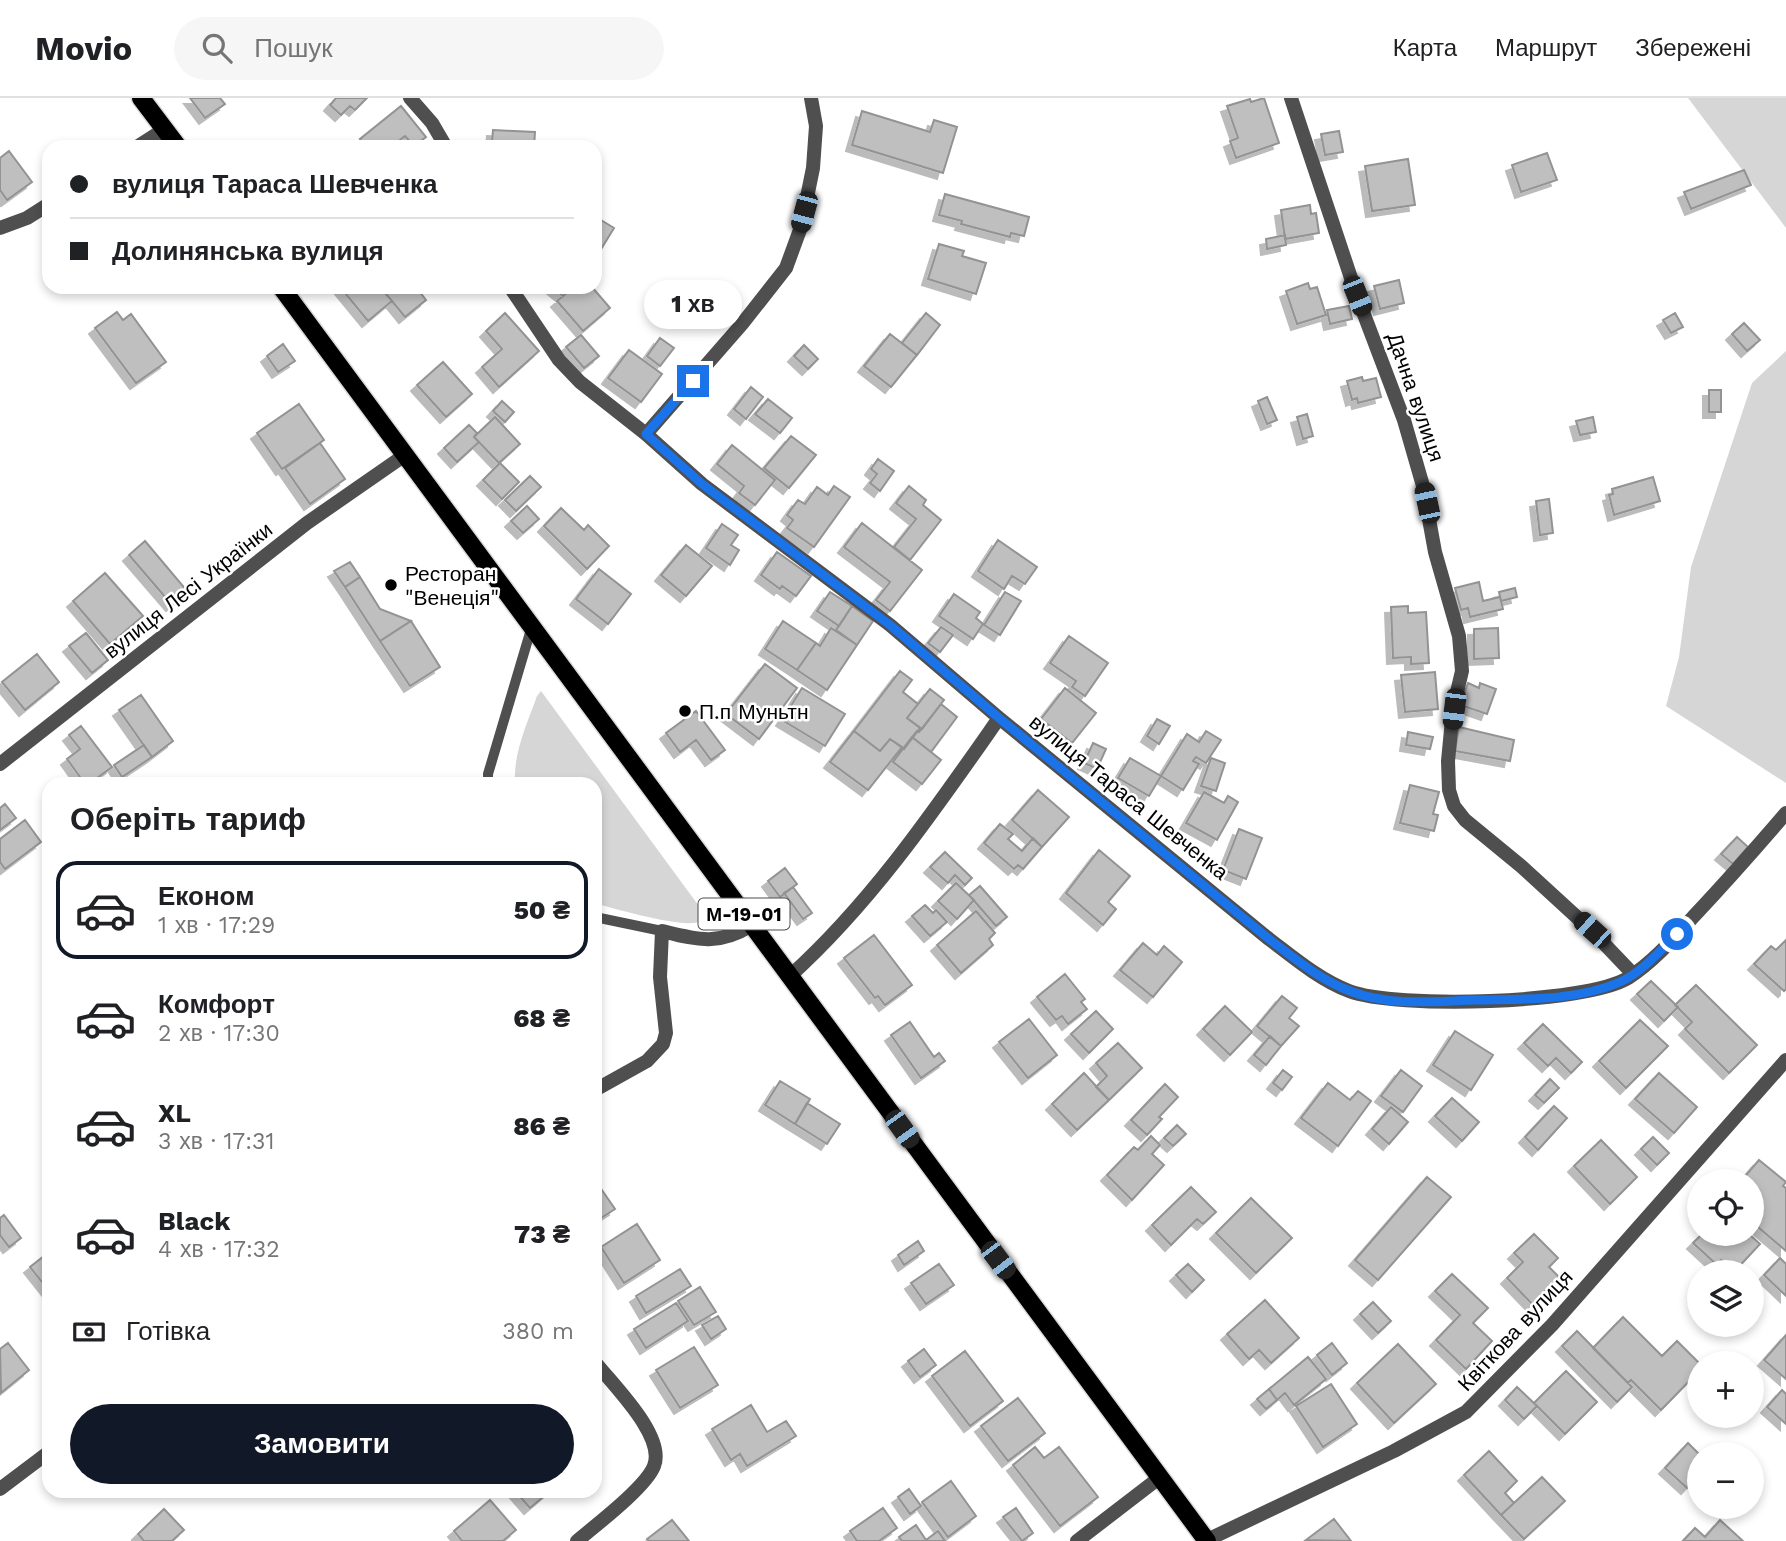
<!DOCTYPE html>
<html lang="uk">
<head>
<meta charset="utf-8">
<style>
	:root { --surface:#fff; --page:#f6f6f6; --text:#202124; --muted:#757577; --line:#e0e0e0; --accent:#111827 }
	body { margin:0; font-family:"Work Sans",sans-serif; background:var(--page); color:var(--text); height:100vh; display:flex; flex-direction:column; font-size:26px; white-space:nowrap }
	* { box-sizing:border-box; margin:0 }
	p { font-size:23px; color:var(--muted) }
	.icon { flex:none; width:38px; height:38px; fill:none; stroke:currentColor; stroke-width:2; stroke-linecap:round; stroke-linejoin:round }
	.map { position:relative; flex:1; overflow:hidden }
	.side { position:absolute; left:42px; top:679px; width:560px; height:721px; display:flex; flex-direction:column; background:var(--surface); border-radius:21px; box-shadow:0 4px 10px #0003 }
	.side>* { flex:none }
	.banner { position:absolute; left:42px; top:42px; width:560px; height:154px; border-radius:21px; box-shadow:0 4px 10px #0003; display:grid; align-content:center; height:154px; padding:0 28px; background:var(--surface) }
	.fabs { position:absolute; left:1687px; top:1071px; display:grid; gap:14px }
	.fabs a { display:grid; place-items:center; width:77px; height:77px; border-radius:50%; background:var(--surface); box-shadow:0 4px 10px #0003; font-size:35px }
	.end { position:absolute; width:32px; height:32px; margin:-16px; border:9px solid #1a73e8; background:#fff; box-shadow:0 0 0 4px #fff }
	.from { border-radius:50% }
	.bubble { position:absolute; height:49px; border-radius:24px; background:var(--surface); box-shadow:0 4px 10px #0003; font-size:23px; font-weight:800; line-height:49px; text-align:center }
	.car { position:absolute; width:21px; height:42px; margin:-21px -10px; border-radius:9px; box-shadow:0 0 5px 2px #0007; background:linear-gradient(#222 24%,#8ab4d8 0 40%,#222 0 76%,#8ab4d8 0 86%,#222 0) }
	.banner b { display:flex; align-items:center; gap:24px; height:66px; font-size:26px }
	.banner b+b { border-top:2px solid var(--line) }
	.banner i { width:18px; height:18px; background:var(--text) }
	ul { padding:0; list-style:none }
	li { display:flex; align-items:center; gap:21px; height:98px; margin:0 14px 10px; padding:0 14px; border:4px solid transparent; border-radius:21px }
	li div { flex:1 }
	li b { display:block; font-size:26px }
	li em { font-style:normal; font-weight:800 }
	li.current { border-color:var(--accent) }
	li>.icon { width:63px; height:63px; stroke-width:1.5 }
	h2 { padding:0 28px; font-size:32px; line-height:84px }
	.pay { display:flex; align-items:center; gap:18px; height:77px; padding:0 28px; font-size:26px }
	.pay p { margin-inline-start:auto }
	.primary-button { display:flex; gap:14px; margin-top:auto; padding:14px 28px }
	.primary-button a { flex:1; height:80px; border-radius:42px; background:var(--accent); color:#fff; font-size:28px; font-weight:800; line-height:80px; text-align:center }
	header { display:flex; align-items:center; gap:42px; box-sizing:border-box; height:98px; padding:0 35px; background:var(--surface); border-bottom:2px solid var(--line) }
	header strong { font-size:33px }
	nav { display:flex; gap:38px; margin-inline-start:auto; font-size:24px }
	.search { width:490px; height:63px; background:var(--page); display:flex; align-items:center; gap:18px; box-sizing:border-box; padding:0 24px; border-radius:38px; color:var(--muted); font-size:26px }
	.map>svg:first-child { display:block }
	.green { fill:#d6d6d6 }
	.building { fill:#bfbfbf; stroke:#939393; stroke-width:2; filter:url(#shadow) }
	.lines { fill:none; stroke-linecap:round; stroke-linejoin:round }
	.primary-casing { stroke:#dbdbdb; stroke-width:21 }
	.service { stroke:#4f4f4f; stroke-width:10 }
	.minor { stroke:#4f4f4f; stroke-width:14 }
	.primary { stroke:#000; stroke-width:18 }
	.route { stroke:#1a73e8; stroke-width:9 }
	.poi-dot { fill:#000; stroke:#fff; stroke-width:2.5 }
	.labels { text-anchor:middle; dominant-baseline:central; stroke-width:5; stroke-linejoin:round; paint-order:stroke }
	.shield { fill:#fff; stroke:#4c4c4c; stroke-width:2 }
	.shield-label { font-size:19px; font-weight:bold; fill:#000 }
	.street-label { font-size:21px; fill:#000; stroke:#fff }
	.poi-label { font-size:21px; fill:#000; stroke:#fff; text-anchor:start }
</style>
</head>
<body>
<header>
<strong>Movio</strong>
<div class="search"><svg class="icon" aria-label="search" viewBox="0 0 24 24"><circle cx="10" cy="10" r="6"/><path d="M15 15l6 6"/></svg>Пошук</div>
<nav><a>Карта</a><a>Маршрут</a><a>Збережені</a></nav>
</header>
<div class="map">
<svg width="1786" height="1443" viewBox="0 0 1786 1443">
	<defs>
		<filter id="shadow"><feDropShadow dx="-6" dy="6" stdDeviation="0" flood-color="#0004"/></filter>
	</defs>
	<rect width="100%" height="100%" fill="#fff"/>
	<path class="green" d="M1688 0H1786V130Z
		M1786 253V685L1666 608 1679 559 1691 469 1752 285Z
		M541 593 707 819C702 823 698 825 692 825 673 827 614 811 595 805V686H515C513 655 527 626 537 598Z"/>
	<path class="building" d="M190 0H220L225 6 205 20Z
		M336 0H367L355 12 350 8 341 17 330 7Z
		M1264 0 1279 45 1236 60 1230 43 1238 40 1227 8 1250 1 1251 4Z
		M401 8 426 39 414 48 405 38 391 49H367L360 41Z
		M862 13 930 34 934 22 957 29 943 75 852 47Z
		M493 32 535 34 534 49H480V43H492Z
		M1339 33 1343 54 1325 57 1321 36Z
		M9 53 32 84 7 102 0 92V60Z
		M1547 55 1557 82 1521 94 1512 67Z
		M1408 61 1415 107 1372 113 1365 68Z
		M1744 72 1751 87 1691 111 1684 94Z
		M945 96 1029 119 1024 138 1011 135 1010 139 961 126 962 123 939 117Z
		M1310 107 1311 116 1316 115 1319 135 1285 141 1281 112Z
		M601 122 614 130 595 161V131Z
		M1285 137 1286 147 1267 151 1266 141Z
		M939 146 964 153 962 158 986 165 976 196 928 181Z
		M1399 182 1404 205 1380 211 1374 188Z
		M1308 185 1310 191 1317 189 1326 217 1297 226 1286 193Z
		M340 189H380L392 203 368 223Z
		M385 189H416L426 202 405 219 382 191Z
		M552 189H574L563 198Z
		M574 189H592L610 210 583 233 557 203Z
		M1349 208 1352 221 1330 226 1327 212Z
		M117 214 123 222 131 216 166 264 136 285 95 230Z
		M505 215 539 253 499 289 482 269 502 251 486 233Z
		M926 215 940 227 917 257 902 245Z
		M1675 215 1683 229 1671 235 1663 222Z
		M1744 225 1760 242 1747 253 1732 236Z
		M890 236 917 257 891 289 864 268Z
		M581 237 599 258 584 270 566 249Z
		M660 240 674 250 660 268 647 258Z
		M283 246 295 263 278 274 267 258Z
		M804 247 818 261 808 271 794 258Z
		M629 252 662 276 641 304 608 280Z
		M443 264 472 296 446 319 417 287Z
		M1362 279 1363 283 1376 280 1381 299 1358 305 1357 300 1352 302 1347 283Z
		M751 289 763 299 746 321 734 311Z
		M1709 292H1721V314H1709Z
		M1267 299 1277 322 1267 326 1258 303Z
		M768 301 792 320 780 335 755 316Z
		M502 303 514 314 505 324 493 313Z
		M299 306 324 342 282 371 257 335Z
		M1307 316 1313 338 1303 341 1297 319Z
		M495 319 520 346 499 365 474 339Z
		M1593 319 1596 334 1580 337 1576 323Z
		M469 327 477 335 474 339 479 344 457 364 444 350Z
		M791 338 816 357 789 390 764 370Z
		M320 345 345 381 310 406 285 370Z
		M732 347 775 382 755 407 739 395 744 388 717 366Z
		M878 361 894 373 880 393 870 385 877 376 871 371Z
		M500 365 519 384 502 401 483 382Z
		M530 378 541 389 516 413 505 402Z
		M1653 379 1660 403 1614 417 1609 397 1613 396 1612 391Z
		M834 388 850 399 814 449 787 430 793 422 787 417 798 402 805 406 817 389 828 397Z
		M909 388 926 402 923 407 941 422 910 462 894 449 916 421 896 405Z
		M1549 401 1553 435 1540 437 1536 403Z
		M527 408 539 421 523 435 511 423Z
		M561 410 584 432 588 427 609 448 587 471 544 428Z
		M862 425 922 472 890 513 876 502 890 484 844 449Z
		M722 426 738 437 731 447 739 452 730 467 706 450Z
		M998 442 1037 469 1025 486 1012 478 1004 491 978 473Z
		M145 443 188 494 172 507 129 457Z
		M686 447 712 468 686 498 661 477Z
		M777 454 811 478 796 498 782 488 780 491 761 477Z
		M350 464 360 479 345 489 334 473Z
		M599 471 631 496 608 526 576 501Z
		M105 475 143 518 110 546 73 503Z
		M360 479 380 511 411 523 380 543 345 489Z
		M1479 484 1483 503 1500 499 1503 511 1470 519 1468 510 1461 512 1455 490Z
		M1515 490 1517 499 1501 503 1499 494Z
		M830 494 852 508 839 528 817 513Z
		M1005 494 1021 503 1000 537 984 527Z
		M954 496 980 514 976 520 983 526 973 541 939 518Z
		M852 508 873 523 857 547 836 532Z
		M1408 508V515L1426 514 1429 565 1411 566V559L1393 560 1391 509Z
		M411 523 440 569 410 588 380 543Z
		M783 523 816 545 797 572 765 551Z
		M941 529 953 537 940 554 928 545Z
		M831 530 857 547 827 592 797 572 816 545 820 548Z
		M1498 530 1499 560 1474 561V531Z
		M86 535 108 562 92 575 69 548Z
		M1069 538 1108 565 1085 598 1072 589 1076 583 1050 565Z
		M37 556 59 584 25 612 2 584Z
		M765 566 797 590 759 641 726 616Z
		M900 573 912 582 903 594 918 606 907 620 920 630 904 651 890 641 880 653 854 633Z
		M1435 574 1438 611 1405 614 1401 577Z
		M1468 585 1479 590 1480 585 1496 591 1487 616 1460 607Z
		M802 590 845 616 825 648 782 622Z
		M1065 590 1096 615 1072 645 1041 621Z
		M930 591 944 602 922 631 907 620Z
		M141 597 173 643 152 659 119 612Z
		M941 606 957 619 931 654 912 639 917 633 919 634Z
		M696 613 725 652 711 662 696 642 680 654 666 635Z
		M1157 621 1170 628 1159 646 1147 638Z
		M81 628 112 669 89 686H85L67 661 80 651 69 637Z
		M1459 629 1514 642 1510 663 1455 653Z
		M854 633 880 653 890 641 902 649 868 692 830 664Z
		M1206 633 1221 642 1206 665 1196 659 1193 663 1199 666 1183 692 1161 678 1187 636 1199 644Z
		M1408 634 1433 639 1430 651 1406 647Z
		M912 639 941 662 922 686 893 664Z
		M1093 645 1106 651 1097 671 1084 665Z
		M144 647 152 659 122 679 114 667Z
		M1130 660 1161 678 1149 698 1118 680Z
		M1211 660 1225 665 1216 693 1201 688Z
		M1410 687 1439 694 1433 716 1438 717 1434 733 1400 725Z
		M1038 692 1069 719 1042 749 1012 722Z
		M1204 694 1224 705 1228 698 1238 704 1217 742 1186 725Z
		M5 706 16 720 0 732V710Z
		M25 722 41 744 5 771 0 764V741Z
		M1000 726 1013 736 1008 741 1022 753 1033 740 1042 749 1023 771 1018 767 1014 771 984 745Z
		M1239 731 1262 740 1246 781 1223 772Z
		M1737 739 1748 749 1733 766 1721 756Z
		M1099 752 1130 778 1108 804 1116 811 1103 827 1066 795Z
		M945 754 972 780 965 787 955 777 948 785 930 769Z
		M785 770 797 786 780 799 768 783Z
		M956 785 974 802 957 821 938 803Z
		M980 788 1007 819 996 828 969 797Z
		M793 789 812 815 803 821 784 795Z
		M925 807 933 815 936 812 947 824 930 838 912 818Z
		M976 813 995 835 989 841 993 847 961 875 937 847Z
		M874 837 912 887 885 907 878 898 875 900 844 860Z
		M1786 842V891L1784 893 1754 866 1771 848 1776 852Z
		M1143 845 1157 857 1164 848 1182 864 1153 899 1120 872Z
		M1065 876 1085 901 1081 904 1087 911 1068 926 1062 918 1056 922 1037 899Z
		M1651 883 1678 909 1664 923 1637 896Z
		M1696 887 1757 947 1729 975 1685 931 1692 924 1675 907Z
		M1282 898 1297 910 1289 920 1299 928 1281 948 1257 928Z
		M1225 908 1252 934 1230 957 1203 931Z
		M1096 913 1113 931 1089 955 1071 936Z
		M1029 921 1057 957 1028 980 999 944Z
		M1640 922 1668 948 1626 990 1599 963Z
		M910 924 934 959 939 955 945 963 921 980 891 937Z
		M1543 926 1582 964 1571 975 1556 960 1548 968 1524 945Z
		M1455 933 1493 957 1471 992 1433 967Z
		M1270 938 1281 948 1266 967 1254 957Z
		M1118 945 1142 970 1109 1002 1096 989 1107 978 1096 965Z
		M1283 972 1292 979 1282 992 1273 985Z
		M1401 972 1422 988 1403 1014 1381 998Z
		M1084 975 1109 1002 1077 1032 1052 1006Z
		M1659 975 1697 1009 1674 1035 1635 1001Z
		M1550 981 1559 990 1544 1005 1535 997Z
		M780 983 810 1001 795 1026 765 1007Z
		M1328 985 1350 1002 1358 993 1371 1003 1338 1048 1301 1020Z
		M1165 986 1178 999 1159 1019 1162 1021 1147 1037 1131 1022Z
		M1452 1000 1479 1024 1462 1043 1435 1018Z
		M807 1005 840 1026 827 1046 795 1026Z
		M1554 1008 1567 1020 1538 1052 1525 1039Z
		M1391 1009 1408 1024 1389 1046 1372 1031Z
		M1177 1027 1186 1036 1173 1048 1164 1040Z
		M1151 1038 1160 1047 1152 1056 1164 1067 1132 1102 1107 1077 1134 1049 1138 1052Z
		M1653 1039 1669 1055 1657 1067 1641 1051Z
		M1601 1042 1637 1079 1610 1106 1574 1068Z
		M1759 1062 1786 1084 1783 1088 1786 1090V1153L1752 1124 1759 1112 1752 1106V1083H1741Z
		M1427 1079 1451 1099 1378 1182 1355 1162Z
		M595 1082 615 1111 595 1124Z
		M1191 1089 1216 1114 1203 1126 1197 1121 1171 1147 1152 1127Z
		M1251 1100 1292 1140 1256 1175 1216 1135Z
		M4 1117 21 1140 9 1149 0 1137V1120Z
		M637 1126 660 1162 624 1185 601 1149Z
		M1534 1136 1558 1160 1549 1169 1559 1179 1532 1206 1507 1180 1523 1164 1514 1155Z
		M1702 1136H1749L1760 1146 1734 1174 1721 1162 1717 1167 1693 1145Z
		M918 1143 924 1153 904 1167 898 1157Z
		M49 1154V1193L30 1169Z
		M1780 1160 1786 1166V1198L1764 1177Z
		M939 1166 954 1187 926 1206 911 1185Z
		M1188 1166 1204 1182 1192 1194 1176 1177Z
		M680 1171 691 1188 646 1215 636 1198Z
		M1452 1176 1488 1210 1473 1225 1492 1243 1466 1271 1436 1242 1460 1217 1435 1193Z
		M700 1189 716 1214 694 1227 678 1203Z
		M1265 1202 1299 1240 1271 1265 1259 1252 1249 1261 1227 1236Z
		M1373 1204 1391 1223 1378 1235 1360 1216Z
		M676 1205 688 1223 646 1250 634 1231Z
		M718 1218 726 1231 711 1241 702 1227Z
		M1623 1219 1662 1258 1677 1243 1699 1265V1273L1661 1312 1631 1282 1628 1285 1593 1250Z
		M1577 1233 1632 1289 1617 1304 1562 1248Z
		M1786 1237V1281L1764 1262Z
		M8 1245 29 1272 1 1295 0 1251Z
		M1332 1245 1347 1265 1332 1277 1317 1257Z
		M1398 1246 1436 1286 1394 1325 1357 1285Z
		M694 1249 718 1287 680 1310 656 1272Z
		M924 1251 936 1267 920 1279 908 1263Z
		M965 1253 1003 1303 970 1328 932 1278Z
		M1308 1259 1326 1281 1294 1307 1285 1295 1277 1302 1269 1291Z
		M1566 1273 1597 1304 1565 1336 1534 1305Z
		M1331 1286 1357 1326 1323 1349 1296 1308Z
		M1517 1289 1537 1308 1524 1321 1505 1302Z
		M1269 1291 1277 1302 1266 1311 1257 1301Z
		M1782 1292 1786 1296V1326L1767 1309Z
		M1018 1300 1045 1335 1008 1363 981 1328Z
		M751 1307 767 1334 786 1323 796 1338 747 1368 740 1356 731 1362 712 1331Z
		M1688 1345 1699 1356V1377L1687 1390 1665 1370Z
		M1035 1349 1044 1360 1059 1349 1098 1399 1060 1428 1013 1367Z
		M1489 1353 1517 1383 1505 1395 1514 1405 1501 1417 1464 1377Z
		M1542 1379 1565 1403 1524 1441 1501 1417Z
		M951 1383 976 1418 948 1439 922 1404Z
		M909 1391 921 1408 910 1416 898 1399Z
		M515 1393H550L530 1410Z
		M490 1402 516 1432 503 1443H462L454 1433Z
		M883 1410 897 1430 879 1443H857L850 1433Z
		M1016 1410 1033 1435 1022 1443 1003 1419Z
		M164 1411 184 1432 172 1443H144L138 1436Z
		M1334 1421 1351 1443 1306 1442Z
		M672 1422 689 1443H649L647 1441Z
		M1720 1422 1743 1443H1683L1695 1430 1705 1439Z
		M916 1427 926 1442 938 1433 945 1443H902L899 1439Z"/>
	<g class="lines">
		<g class="primary-casing">
			<path id="primary" d="M141 0 178 49
				M281 189 1207 1443"/>
		</g>
		<path class="service" d="M488 686V676L532 528
			M595 819 662 833"/>
		<path class="minor" d="M410 0 432 25 446 49
			M1291 0 1357 198 1404 322 1423 388 1435 454 1459 538 1462 573 1453 611 1448 663 1449 692 1454 708 1465 722 1521 768 1592 833 1633 876
			M137 49 165 31
			M0 130 27 120 49 106
			M510 189 559 262 580 284 646 336 702 386 890 527 999 620 1269 841C1294 860 1320 882 1349 893 1396 911 1585 906 1628 880 1653 864 1674 840 1694 818 1725 785 1756 750 1786 715
			M646 336 742 226 786 170 801 129 813 70 816 28 811 0
			M0 666 307 425 405 357
			M790 878C872 804 936 710 999 620
			M595 992 647 963 663 946 666 935 660 879 662 833C698 842 718 848 752 827
			M0 1391 49 1354
			M1207 1442 1394 1353 1466 1314 1552 1227 1786 962
			M577 1443C596 1427 646 1389 654 1368 666 1338 613 1287 595 1264
			M1077 1443 1159 1380"/>
		<use href="#primary" class="primary"/>
	</g>
	<g class="lines">
		<path class="route" d="M693 283 646 336 702 386 890 527 999 620 1269 841C1294 860 1320 882 1350 893 1390 909 1435 903 1477 902 1524 901 1577 903 1620 884 1642 874 1660 853 1677 836"/>
	</g>
	<g class="poi-dot">
		<circle cx="391" cy="487" r="7"/>
		<circle cx="685" cy="613" r="7"/>
	</g>
	<g class="labels">
		<rect class="shield" x="698.5" y="800.5" width="91" height="31" rx="5"/>
		<g class="shield-label">
			<text x="744" y="816">М-19-01</text>
		</g>
		<g class="street-label">
			<text transform="translate(1416 299) rotate(71)">Дачна вулиця</text>
			<text transform="translate(188 492) rotate(-38)">вулиця Лесі Українки</text>
			<text transform="translate(1129 699) rotate(39)">вулиця Тараса Шевченка</text>
			<text transform="translate(1515 1232) rotate(-47)">Квіткова вулиця</text>
		</g>
		<g class="poi-label">
			<text x="405" y="475">Ресторан<tspan x="405" dy="24">"Венеція"</tspan></text>
			<text x="699" y="613">П.п Муньтн</text>
		</g>
	</g>
</svg>
<div class="fabs">
<a><svg class="icon" aria-label="locate" viewBox="0 0 24 24"><circle cx="12" cy="12" r="6"/><path d="M12 2v4M12 18v4M2 12h4M18 12h4"/></svg></a>
<a><svg class="icon" aria-label="layers" viewBox="0 0 24 24"><path d="M12 4l9 5-9 5-9-5zM3 14l9 5 9-5"/></svg></a>
<a>+</a>
<a>−</a>
</div>
<i class="end from" style="left:1677px;top:836px"></i>
<i class="end" style="left:693px;top:283px"></i>
<div class="bubble" style="left:644px;top:182px;width:98px">1 хв</div>
<i class="car" style="left:804px;top:114px;rotate:195deg"></i>
<i class="car" style="left:1357px;top:198px;rotate:158deg"></i>
<i class="car" style="left:1427px;top:405px;rotate:348deg"></i>
<i class="car" style="left:1454px;top:611px;rotate:187deg"></i>
<i class="car" style="left:1592px;top:832px;rotate:312deg"></i>
<i class="car" style="left:902px;top:1031px;rotate:144deg"></i>
<i class="car" style="left:998px;top:1162px;rotate:143deg"></i>
<div class="banner">
<b><i class="from"></i>вулиця Тараса Шевченка</b>
<b><i></i>Долинянська вулиця</b>
</div>
<section class="side">
<h2>Оберіть тариф</h2>
<ul>
<li class="current"><svg class="icon" aria-label="car" viewBox="0 0 24 24"><path d="M5 17H2v-5l4-1 3-4h7l3 4 3 1v5h-3M9 17h6M6 11h13"/><circle cx="7" cy="17" r="2"/><circle cx="17" cy="17" r="2"/></svg><div><b>Економ</b><p>1 хв · 17:29</p></div><em>50 ₴</em></li>
<li><svg class="icon" aria-label="car" viewBox="0 0 24 24"><path d="M5 17H2v-5l4-1 3-4h7l3 4 3 1v5h-3M9 17h6M6 11h13"/><circle cx="7" cy="17" r="2"/><circle cx="17" cy="17" r="2"/></svg><div><b>Комфорт</b><p>2 хв · 17:30</p></div><em>68 ₴</em></li>
<li><svg class="icon" aria-label="car" viewBox="0 0 24 24"><path d="M5 17H2v-5l4-1 3-4h7l3 4 3 1v5h-3M9 17h6M6 11h13"/><circle cx="7" cy="17" r="2"/><circle cx="17" cy="17" r="2"/></svg><div><b>XL</b><p>3 хв · 17:31</p></div><em>86 ₴</em></li>
<li><svg class="icon" aria-label="car" viewBox="0 0 24 24"><path d="M5 17H2v-5l4-1 3-4h7l3 4 3 1v5h-3M9 17h6M6 11h13"/><circle cx="7" cy="17" r="2"/><circle cx="17" cy="17" r="2"/></svg><div><b>Black</b><p>4 хв · 17:32</p></div><em>73 ₴</em></li>
</ul>
<div class="pay"><svg class="icon" aria-label="cash" viewBox="0 0 24 24"><path d="M3 7h18v10H3z"/><circle cx="12" cy="12" r="2"/></svg>Готівка<p>380 m</p></div>
<div class="primary-button"><a>Замовити</a></div>
</section>
</div>
</body>
</html>
